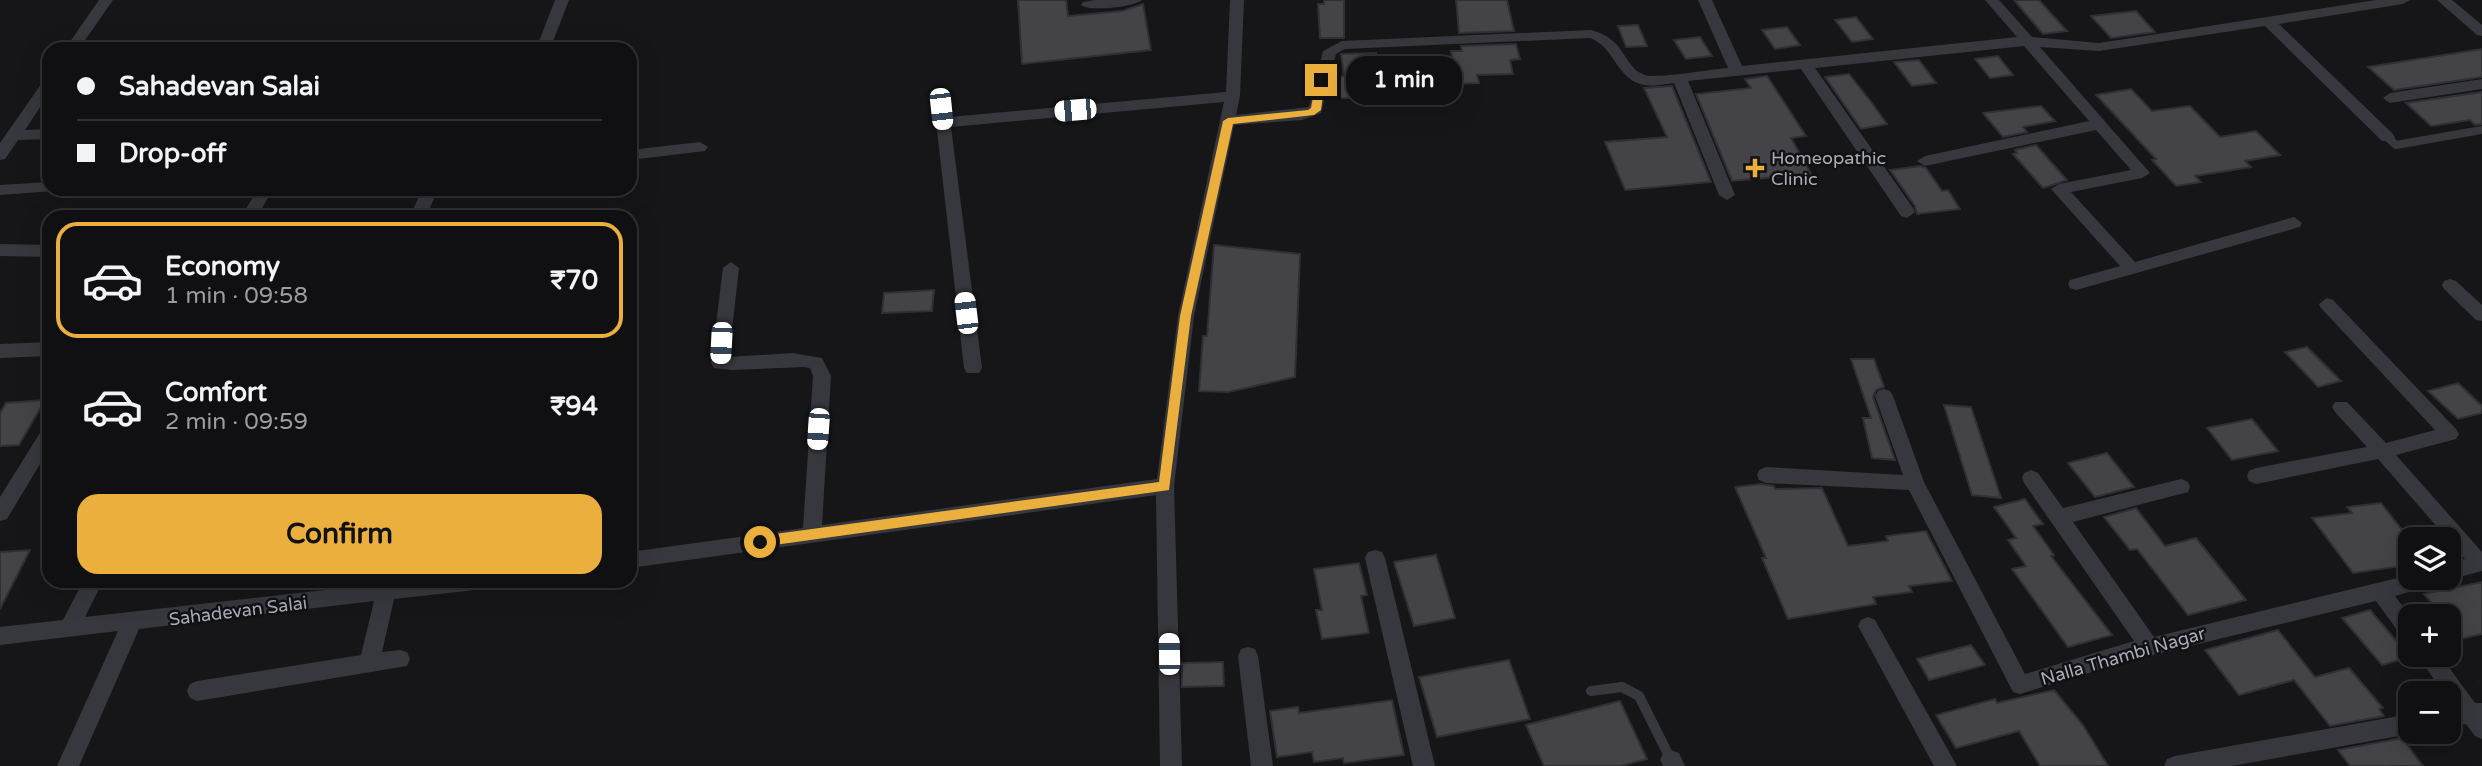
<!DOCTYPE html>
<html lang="en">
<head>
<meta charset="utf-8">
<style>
	:root { --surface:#101012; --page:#19191b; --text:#f1f3f6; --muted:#9c9d9f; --line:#303032; --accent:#eaaf3c }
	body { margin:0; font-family:"Varela Round",sans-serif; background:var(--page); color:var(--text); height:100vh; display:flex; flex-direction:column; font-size:26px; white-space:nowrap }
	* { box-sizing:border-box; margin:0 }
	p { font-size:23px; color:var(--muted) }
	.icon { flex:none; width:38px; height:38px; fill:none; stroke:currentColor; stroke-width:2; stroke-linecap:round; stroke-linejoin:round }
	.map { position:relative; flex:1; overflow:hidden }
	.details { position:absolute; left:42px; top:210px; width:595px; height:378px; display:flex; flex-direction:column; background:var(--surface); border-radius:21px; box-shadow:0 7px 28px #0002,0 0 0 2px var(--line) }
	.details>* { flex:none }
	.guide { position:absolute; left:42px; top:42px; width:595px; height:154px; border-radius:21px; box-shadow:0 7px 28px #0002,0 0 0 2px var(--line); display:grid; align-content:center; height:154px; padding:0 35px; background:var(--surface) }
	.buttons { position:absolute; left:2398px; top:527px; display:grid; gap:14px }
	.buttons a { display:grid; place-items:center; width:63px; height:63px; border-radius:14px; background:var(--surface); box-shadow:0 7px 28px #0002,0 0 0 2px var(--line); font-size:35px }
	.end { position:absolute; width:32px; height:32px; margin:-16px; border:9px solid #eaaf3c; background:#111; box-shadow:0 0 0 4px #111 }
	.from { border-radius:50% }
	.bubble { position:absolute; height:49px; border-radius:21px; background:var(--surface); box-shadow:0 7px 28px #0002,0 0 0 2px var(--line); font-size:23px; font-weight:800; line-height:49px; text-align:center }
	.car { position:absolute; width:21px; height:42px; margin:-21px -10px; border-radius:9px; box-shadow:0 0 5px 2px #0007; background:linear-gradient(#fff 24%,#345 0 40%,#fff 0 76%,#345 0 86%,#fff 0) }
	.guide b { display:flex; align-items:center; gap:24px; height:66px; font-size:26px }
	.guide b+b { border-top:2px solid var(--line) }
	.guide i { width:18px; height:18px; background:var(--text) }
	ul { padding:12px 0 0; list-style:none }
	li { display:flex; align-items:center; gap:21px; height:116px; margin:0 14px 10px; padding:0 21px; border:4px solid transparent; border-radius:21px }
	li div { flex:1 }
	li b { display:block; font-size:26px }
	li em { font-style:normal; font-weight:800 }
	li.current { border-color:var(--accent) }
	li>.icon { width:63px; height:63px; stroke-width:1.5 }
	.primary-button { display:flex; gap:14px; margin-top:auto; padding:14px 35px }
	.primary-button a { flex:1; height:80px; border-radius:21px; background:var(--accent); color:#111; font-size:28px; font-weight:800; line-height:80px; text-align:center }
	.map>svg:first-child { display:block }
	.building { fill:#434348; stroke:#303034; stroke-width:2 }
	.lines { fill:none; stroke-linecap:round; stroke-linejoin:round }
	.service-far1 { stroke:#37383d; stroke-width:8 }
	.service { stroke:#37383d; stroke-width:10 }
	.minor { fill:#37383d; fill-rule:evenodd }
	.route { fill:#eaaf3c }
	.poi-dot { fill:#eaaf3c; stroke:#111113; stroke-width:2.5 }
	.labels { text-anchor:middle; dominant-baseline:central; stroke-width:5; stroke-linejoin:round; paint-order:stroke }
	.poi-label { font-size:18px; fill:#a9adb7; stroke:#111113; text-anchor:start }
	.street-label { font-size:18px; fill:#a9adb7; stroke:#111113 }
</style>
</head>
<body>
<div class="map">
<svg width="2482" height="766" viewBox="0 0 2482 766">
	<rect width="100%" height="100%" fill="#161618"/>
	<path class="building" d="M1018 0H1066L1068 16 1122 11 1143 4 1151 50 1022 64Z
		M1324 0H1344V38H1320L1318 4H1324Z
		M1456 0H1507L1514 31 1459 33Z
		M2014 0H2039L2067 31 2043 34Z
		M2136 11 2155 32 2111 38 2091 16Z
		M1856 17 1873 39 1852 42 1835 20Z
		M1638 25 1647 46 1626 47 1618 26Z
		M1787 27 1800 45 1775 49 1762 30Z
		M1700 37 1712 56 1686 59 1674 40Z
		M1516 44 1520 59 1510 60 1513 74 1477 75 1479 83 1457 84 1451 51H1462L1461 46Z
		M2482 49V77L2394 90 2368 67Z
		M1376 53 1379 98H1335L1333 76H1344L1341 54Z
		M1998 56 2013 75 1990 78 1975 59Z
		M1919 60 1936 83 1912 86 1894 62Z
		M1849 74 1872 103 1887 124 1861 129 1825 77Z
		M1767 76 1806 136 1791 138 1811 174 1732 181 1696 94 1751 88 1745 79Z
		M1672 86 1711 182 1625 190 1605 142 1667 137 1644 88Z
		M2131 89 2152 111 2190 106 2220 137 2256 131 2280 155 2245 161 2251 167 2195 176 2201 182 2176 186 2152 160 2156 159 2096 95Z
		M2482 92V124L2475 125 2470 120 2431 126 2406 103Z
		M2041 106 2055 121 2023 127 2027 132 2003 137 1983 113Z
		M2036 145 2067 180 2043 188 2013 154 2017 153 2015 150Z
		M1921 166 1926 168 1942 191 1948 190 1960 209 1917 214 1915 206 1890 170Z
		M1214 245 1300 254 1295 377 1228 392 1199 391 1203 336H1207Z
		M934 290 932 311 882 313 884 293Z
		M2307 347 2341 381 2318 387 2285 352Z
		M1851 359H1874L1884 387 1876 390 1873 397 1895 460 1872 458 1863 418H1871Z
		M2458 383 2482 406V413L2458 419 2428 391Z
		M45 400 19 445 0 446V413L6 403Z
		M1944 405 1971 407 2001 498 1972 495Z
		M2252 419 2278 451 2232 460 2207 428Z
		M2107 453 2134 487 2095 497 2068 463Z
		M1761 484 1774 486 1775 489 1822 488 1848 546 1888 541 1886 536 1926 531 1952 581 1909 586 1912 592 1873 597 1876 604 1788 619 1762 558H1766L1735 487Z
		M2025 499 2043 524 2033 526 2054 555 2051 556 2112 635 2068 647 2012 569 2026 566 2008 540 2016 538 1994 507Z
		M2381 503 2410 540V565L2353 573 2312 518 2352 513 2347 507Z
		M2136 508 2165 546 2196 538 2246 600 2188 615 2137 549 2130 550 2104 517Z
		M30 550 0 609V552Z
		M1436 555 1455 618 1414 626 1394 562Z
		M1359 563 1367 595 1361 596 1369 633 1322 639 1316 610H1322L1314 569Z
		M2482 582V634L2461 639 2448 623V616H2442L2424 594Z
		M2370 610 2410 657 2382 665 2342 618Z
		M2278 630 2315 677 2349 668 2383 708 2379 709 2384 716 2330 726 2294 680 2239 695 2205 650Z
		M1971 645 1985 665 1929 680 1917 659Z
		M1509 660 1530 719 1437 737 1419 677Z
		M1223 662 1224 686 1182 687V663Z
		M2054 690 2083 725 2108 766H2040L2019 731 1956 748 1936 715 1995 699 1997 703Z
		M1392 700 1404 755 1344 763 1343 758 1314 762 1312 752 1277 757 1270 711 1298 707 1299 713Z
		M1620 701 1647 759 1621 766H1544L1526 725Z
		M2402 738 2423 766H2350L2338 750Z"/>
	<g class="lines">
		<path class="service-far1" d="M2387 137 2396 145 2482 130"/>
		<path class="service" d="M1591 691 1622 687 1639 696 1671 760"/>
		<path class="minor" d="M99 0H113L79 49H65Z
			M555 0H569L550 49H536Z
			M1095 0H1142C1134 7 1089 12 1081 5L1083 2Z
			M1230 0H1244L1240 96 1236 115 1309 107 1323 51 1342 41 1591 30C1627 39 1622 67 1645 75 1657 79 1712 69 1728 68L1698 0H1712L1742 66 2017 37 1985 0H1999L2032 37 2099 43 2376 0H2410L2403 4 2279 24 2392 133 2395 137 2392 141H2382L2265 26 2099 51 2040 47 2150 173 2142 178 2071 192 2135 262 2294 217 2302 223 2300 227 2076 290 2070 288 2068 284 2070 280 2120 266 2051 189 2059 184 2131 170 2096 130 1925 166 1917 161 1925 156 2089 121 2024 46 1815 68 1913 208 1915 212 1907 218 1901 216 1801 69 1688 81 1735 195 1727 200 1719 195 1674 83C1665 84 1654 87 1645 85 1617 81 1615 47 1590 38L1345 49 1336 54 1321 113 1302 120 1234 125 1194 316 1174 486 1182 766H1160L1156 495 630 568V552L803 528 813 376 810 368 804 367 732 370 714 368 711 363 723 268 731 262 739 268 729 357 792 353 822 358 831 376 822 525 1157 479 1178 316 1224 102 951 127 982 368 979 373H967L964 368 933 95 940 90 945 92 950 117 1226 92Z
			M2437 0H2452L2482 25V36L2477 35Z
			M49 78V94L25 130 49 129V139L18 140 5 159 0 160V143L44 80Z
			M2482 79V89L2390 103 2383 98 2390 93Z
			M700 142 708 147 705 151 630 160V150Z
			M49 182V189H56L54 191 0 195V185Z
			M226 189H293L291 193 269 196 257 217H241L253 197 226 196Z
			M422 189H438L426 217H410Z
			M0 244 49 245V257L0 256Z
			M2450 279 2456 281 2482 305V321L2476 320 2444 289 2442 285 2444 281Z
			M2327 298 2333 300 2456 429 2459 434 2456 439 2396 455 2482 552V571L2448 580 2441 578H2448V563L2465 559 2378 459 2256 484 2249 481 2247 476 2249 471 2256 468 2367 447 2335 412 2332 407 2335 402H2347L2386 443 2435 430 2321 308 2319 304Z
			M49 342V356L0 358V344Z
			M1884 389 1890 391 1893 396 1924 482 2025 674 2134 641 2024 483 2022 478 2024 473 2031 470 2038 473 2063 508 2181 479 2188 482 2190 487 2188 492 2073 522 2154 637 2410 575V578H2439L2436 584 2395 596 2410 616V641L2403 638 2376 601 2128 661 2020 694 2013 692 1909 490 1766 483 1759 480 1757 475 1759 470 1766 467 1903 475 1875 396 1878 391Z
			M49 426V449L7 519 0 521V497L43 428Z
			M1375 550 1382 552 1385 558 1435 766H1413L1365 558 1368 552Z
			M83 581H103L85 617 378 584 380 581H485L482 587 475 590 394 599 382 652 400 650 407 652 410 659 407 666 197 701 190 698 187 691 190 684 197 681 361 655 374 601 139 629 79 766H57L118 631 0 645V627L63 620Z
			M1868 617 1875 620 1957 766H1934L1858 626 1861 620Z
			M1248 647 1255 649 1258 656 1273 766H1251L1238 656 1241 649Z
			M2417 654H2439L2475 703H2482V739L2475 736 2466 724 2448 727V707L2453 706 2448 700V693H2443Z
			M2410 714V732H2416L2410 734 2232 766H2164L2167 759 2175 756Z
			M1671 750 1679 753 1685 766H1663L1660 760 1663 753Z"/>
	</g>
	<path class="route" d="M1321 77 1325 80 1321 110 1314 115 1233 124 1191 316 1169 490 760 547 755 546 754 542 760 536 1159 482 1180 316 1223 121 1228 118 1308 110 1311 108 1316 80Z"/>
	<path class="poi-dot" d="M1751.5 157.5h7v7h7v7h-7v7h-7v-7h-7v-7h7z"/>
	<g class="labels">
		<g class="poi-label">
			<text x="1771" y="158">Homeopathic<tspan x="1771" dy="21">Clinic</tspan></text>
		</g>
		<g class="street-label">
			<text transform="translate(238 611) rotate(-7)">Sahadevan Salai</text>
			<text transform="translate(2123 656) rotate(-16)">Nalla Thambi Nagar</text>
		</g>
	</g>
</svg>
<div class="buttons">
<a><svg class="icon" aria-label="layers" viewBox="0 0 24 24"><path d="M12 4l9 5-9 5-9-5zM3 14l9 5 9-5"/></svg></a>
<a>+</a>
<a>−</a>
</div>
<i class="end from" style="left:760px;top:542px"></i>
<i class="end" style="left:1321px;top:80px"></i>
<div class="bubble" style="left:1346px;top:56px;width:116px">1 min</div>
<i class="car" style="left:941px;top:109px;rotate:174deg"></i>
<i class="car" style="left:1075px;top:110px;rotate:265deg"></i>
<i class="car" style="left:966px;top:313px;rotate:353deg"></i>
<i class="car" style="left:721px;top:343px;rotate:183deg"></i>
<i class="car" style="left:818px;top:429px;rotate:184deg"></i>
<i class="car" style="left:1169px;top:654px;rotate:359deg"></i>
<div class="guide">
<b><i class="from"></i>Sahadevan Salai</b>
<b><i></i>Drop-off</b>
</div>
<section class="details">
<ul>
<li class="current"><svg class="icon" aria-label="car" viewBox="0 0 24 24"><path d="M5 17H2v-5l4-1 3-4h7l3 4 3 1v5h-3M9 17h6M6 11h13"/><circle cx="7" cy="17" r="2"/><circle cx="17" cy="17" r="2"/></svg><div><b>Economy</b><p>1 min · 09:58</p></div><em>₹70</em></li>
<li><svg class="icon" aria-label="car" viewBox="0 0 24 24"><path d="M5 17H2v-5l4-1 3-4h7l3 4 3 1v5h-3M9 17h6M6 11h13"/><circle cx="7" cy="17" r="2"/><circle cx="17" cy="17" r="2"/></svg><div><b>Comfort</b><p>2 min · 09:59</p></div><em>₹94</em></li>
</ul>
<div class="primary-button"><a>Confirm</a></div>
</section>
</div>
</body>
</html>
